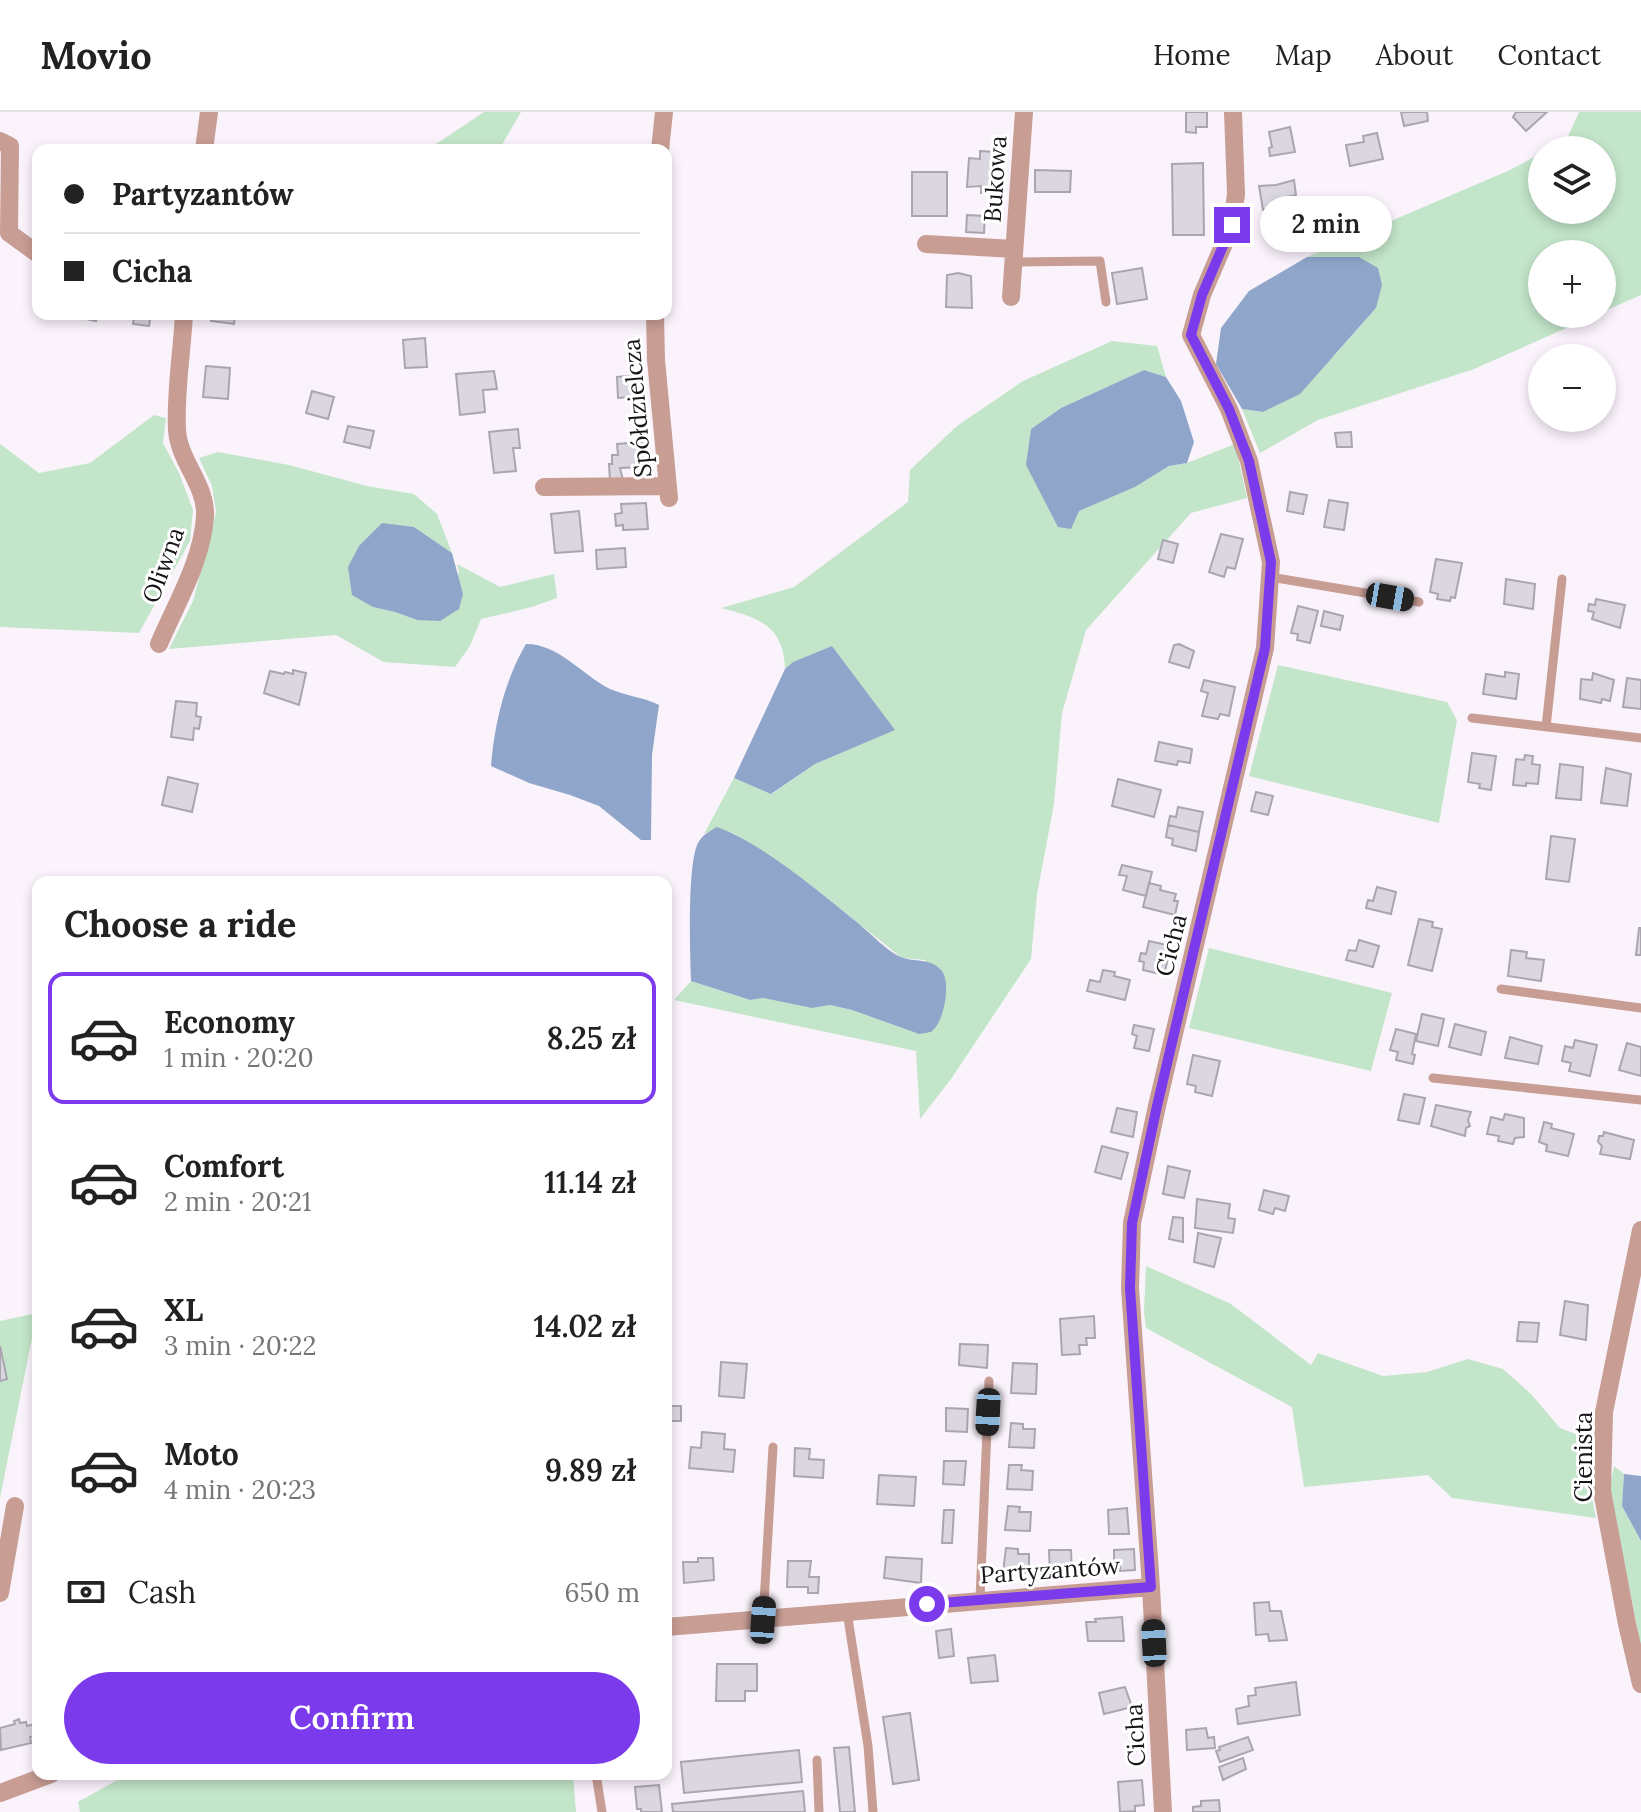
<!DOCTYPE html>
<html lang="en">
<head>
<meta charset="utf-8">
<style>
	:root { --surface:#fff; --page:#f6f6f6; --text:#222; --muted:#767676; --line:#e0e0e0; --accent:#7c3aed }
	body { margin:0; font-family:Lora,serif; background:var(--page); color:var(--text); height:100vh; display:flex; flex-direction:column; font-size:30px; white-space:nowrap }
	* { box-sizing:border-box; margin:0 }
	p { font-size:26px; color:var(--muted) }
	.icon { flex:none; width:44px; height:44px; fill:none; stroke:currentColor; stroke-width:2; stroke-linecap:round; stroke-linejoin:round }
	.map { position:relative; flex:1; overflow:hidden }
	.side { position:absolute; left:32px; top:764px; width:640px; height:904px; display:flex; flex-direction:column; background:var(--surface); border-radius:16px; box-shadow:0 4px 12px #0003 }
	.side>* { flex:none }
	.hud { position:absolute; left:32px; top:32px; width:640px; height:176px; border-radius:16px; box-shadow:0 4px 12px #0003; display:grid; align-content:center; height:176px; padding:0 32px; background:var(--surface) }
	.fabs { position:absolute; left:1528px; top:24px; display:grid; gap:16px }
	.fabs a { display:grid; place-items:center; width:88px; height:88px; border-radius:50%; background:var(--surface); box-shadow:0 4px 12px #0003; font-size:40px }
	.end { position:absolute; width:36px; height:36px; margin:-18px; border:10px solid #7c3aed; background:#fff; box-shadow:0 0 0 4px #fff }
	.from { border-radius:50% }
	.bubble { position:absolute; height:56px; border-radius:28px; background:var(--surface); box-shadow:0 4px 12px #0003; font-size:26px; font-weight:600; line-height:56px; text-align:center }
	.car { position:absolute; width:24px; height:48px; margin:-24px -12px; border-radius:10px; box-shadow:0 0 6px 2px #0007; background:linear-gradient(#222 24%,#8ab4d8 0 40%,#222 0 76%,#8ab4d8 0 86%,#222 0) }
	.hud b { display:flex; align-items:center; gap:28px; height:76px; font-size:30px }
	.hud b+b { border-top:2px solid var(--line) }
	.hud i { width:20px; height:20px; background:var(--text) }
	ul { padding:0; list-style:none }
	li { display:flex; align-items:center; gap:24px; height:132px; margin:0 16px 12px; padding:0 16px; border:4px solid transparent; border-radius:16px }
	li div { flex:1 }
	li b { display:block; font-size:30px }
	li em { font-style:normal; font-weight:600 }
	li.current { border-color:var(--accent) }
	li>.icon { width:72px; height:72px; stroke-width:1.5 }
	h2 { padding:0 32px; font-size:36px; line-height:96px }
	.pay { display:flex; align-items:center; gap:20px; height:88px; padding:0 32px; font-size:30px }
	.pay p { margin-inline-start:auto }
	.cta { display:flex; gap:16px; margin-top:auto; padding:16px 32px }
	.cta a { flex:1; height:92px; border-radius:48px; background:var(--accent); color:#fff; font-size:32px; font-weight:600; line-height:92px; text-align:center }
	header { display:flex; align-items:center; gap:48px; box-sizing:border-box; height:112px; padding:0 40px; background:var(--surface); border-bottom:2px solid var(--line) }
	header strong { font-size:38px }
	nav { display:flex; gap:44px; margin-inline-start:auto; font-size:28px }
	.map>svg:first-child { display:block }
	.green { fill:#c3e5c9 }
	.water { fill:#8fa6ca }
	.building { fill:#dbd7e1; stroke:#aaa6af; stroke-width:2 }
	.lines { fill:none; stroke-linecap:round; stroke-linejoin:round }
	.service { stroke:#c89d94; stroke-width:9 }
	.minor { stroke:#c89d94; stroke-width:18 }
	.route { stroke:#7c3aed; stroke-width:10 }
	.labels { text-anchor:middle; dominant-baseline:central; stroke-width:6; stroke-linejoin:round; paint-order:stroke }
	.street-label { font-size:24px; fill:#161417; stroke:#fff }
</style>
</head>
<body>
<header>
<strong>Movio</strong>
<nav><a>Home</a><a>Map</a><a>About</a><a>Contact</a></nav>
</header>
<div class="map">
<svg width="1641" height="1700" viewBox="0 0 1641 1700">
	<rect width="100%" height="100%" fill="#fbf3fc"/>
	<path class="green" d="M484 0H521L499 38H427Z
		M1579 0H1641V183L1602 200V142H1542V202H1598L1474 257 1318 308 1260 341 1242 297 1263 300 1335 243 1376 196 1358 145H1307L1510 58 1542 41V98H1602V38H1548L1566 29Z
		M1112 229 1157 234 1166 265 1144 258 1061 296 1031 317 1079 399 1135 375 1169 354 1187 351 1235 332 1247 386 1191 401 1086 518 1062 601 1054 692 1037 782 1031 847 951 967 920 1007 916 939 674 888 691 869 749 888 763 886 812 896 830 893 852 898 919 922 925 848 902 846 808 771 735 722 717 716 704 722 734 666 772 682 815 652 894 618 832 534 793 550 785 557C784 514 758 505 721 496L794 475 908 390 910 358 957 314 1023 269Z
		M154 303 166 306 163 331 179 361 193 398 190 429 139 521 0 515V332L39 361 90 351Z
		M218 340 289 353 367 374 414 382 437 402 452 441 414 415 373 495 395 500 417 508 459 461 457 452 500 475 554 462 557 486 532 495 481 507 470 534 455 555 384 550 336 523 169 537 193 489 216 400 212 374 199 346Z
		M1278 553 1447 590 1457 608 1439 711 1249 664Z
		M1209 836 1392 881 1371 959 1189 916Z
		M1146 1154 1231 1192 1311 1253 1318 1241 1383 1264 1427 1260 1468 1247 1503 1257 1531 1282 1560 1316 1591 1328C1588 1355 1590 1379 1596 1406L1452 1386 1428 1363 1304 1375 1292 1295 1146 1216 1144 1200Z
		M37 1201 0 1386V1209Z
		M1614 1354 1624 1362 1622 1394 1641 1429V1536L1610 1375Z
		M128 1662H573L576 1700H80L78 1690Z"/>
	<path class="water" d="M1307 145H1359L1378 156 1382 173 1376 196 1300 282 1263 300 1242 297 1216 252 1221 216 1249 179Z
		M1144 258 1166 265 1181 289 1194 330 1187 351 1169 354 1135 375 1079 399 1071 417 1058 415 1026 353 1031 317 1061 296Z
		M382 411 414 415 452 441 463 482 459 497 440 509 417 508 395 500 373 495 352 483 348 455 359 434Z
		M526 532C559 532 582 563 610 577 626 584 643 585 659 593L652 643 651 728H641L599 694 570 683 529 671 491 654C494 614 505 567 526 532Z
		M832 534 895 618 815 652 771 682 734 666 785 557 793 550Z
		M717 715C765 733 818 779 858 811 870 821 888 840 901 845 915 851 929 845 941 858 952 869 944 911 931 920 930 920 920 922 919 922L852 898 830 893 812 896 763 886 750 888 691 869C690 842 687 752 698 731 703 722 709 720 717 715Z
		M1624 1362 1641 1364V1429L1622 1394Z"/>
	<path class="building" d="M1186 0H1207V15H1196V21L1186 20Z
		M1401 0H1427L1428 9 1404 14Z
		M1516 0H1547L1526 19 1513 5Z
		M1290 15 1295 40 1270 44 1269 36 1272 35 1269 20Z
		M1377 21 1383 47 1350 54 1346 33 1364 30 1363 24Z
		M980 39 995 40 993 81H981V74L967 75 969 46 980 47Z
		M1203 51 1204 123H1173L1172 52Z
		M1035 58 1071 59 1070 80H1035Z
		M912 60H947V104H912Z
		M1294 68 1296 83 1287 85 1289 91 1263 98 1259 74 1276 73Z
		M967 103 985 104 984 121 966 120Z
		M1142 156 1147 187 1117 192 1112 161Z
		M958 161 971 164 972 196 946 195 947 163Z
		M63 202H98L96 209Z
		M129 202H160L159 207H150L149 214 133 212 134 205Z
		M212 202H235L234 212 211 209Z
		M425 226 427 255 405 256 403 228Z
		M206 254 230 256 228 287 203 285Z
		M494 259 497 277 483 278 485 300 460 303 456 262Z
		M638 263 644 284 618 286 617 265Z
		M312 279 334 285 328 307 306 301Z
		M348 314 374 319 370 336 344 330Z
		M518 317 520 336H513L516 359 494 361 489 320Z
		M1351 320 1352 335H1337L1335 321Z
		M642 330 643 355 620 356 623 368 610 369 609 352H612V343H618L617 332Z
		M1290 380 1307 383 1303 402 1287 399Z
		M1329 388 1348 391 1344 418 1324 415Z
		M646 391 648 417 623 418V413L616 414 615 402 622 401 621 392Z
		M579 399 583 439 555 441 551 402Z
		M1221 422 1243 427 1235 457 1227 455 1224 465 1209 460Z
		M1163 428 1178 432 1173 451 1158 447Z
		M625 436 626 455 597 457 596 438Z
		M1436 447 1462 451 1455 486 1451 485 1450 489 1437 487 1438 482 1430 480Z
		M1506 467 1535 472 1533 497 1504 492Z
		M1596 487 1625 493 1620 516 1592 507 1594 500 1588 499 1589 492 1595 493Z
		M1298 494 1318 499 1310 531 1297 528 1298 522 1291 521Z
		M1324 499 1343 504 1340 518 1321 514Z
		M1179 532 1194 539 1189 556 1169 550 1174 533Z
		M293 558 306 561 299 593 264 581 270 559 284 562 285 560 293 562Z
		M1505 560 1519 562 1516 587 1483 582 1486 562 1505 565Z
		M1593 561 1614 568 1610 589 1602 587 1601 591 1580 587 1581 567 1592 568Z
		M1627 566 1641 568V597L1623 595Z
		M1204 568 1235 575 1229 604 1220 602 1218 607 1202 604 1208 581 1201 579Z
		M176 589 197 591 196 604 201 605 199 617 194 616 193 628 171 625Z
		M1159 630 1192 637 1190 651 1178 649 1177 653 1155 649Z
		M1472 641 1496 644 1491 678 1479 676 1480 672 1468 670Z
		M1525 643 1533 644 1532 652 1540 653 1538 672 1526 671V674L1513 673 1516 647 1524 648Z
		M1560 652 1583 655 1581 688 1556 686Z
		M1606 656 1631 662 1627 694 1601 691Z
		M168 665 198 672 192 700 162 693Z
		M1118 667 1161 678 1154 705 1112 694Z
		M1256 680 1273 684 1268 703 1251 699Z
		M1178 695 1203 700 1199 720 1168 713 1170 704 1176 705Z
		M1168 713 1199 720 1196 739 1172 733 1173 727 1166 725Z
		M1551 724 1575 727 1569 770 1546 767Z
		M1122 753 1152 760 1146 784 1123 778 1127 764 1119 763Z
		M1149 771 1161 774 1160 778 1176 782 1174 789H1178L1175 803 1143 795Z
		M1377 775 1396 780 1391 802 1366 796 1368 788 1373 789Z
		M1419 807 1433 810 1432 815 1442 817 1432 859 1408 853Z
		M1639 816H1641V843H1636Z
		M1359 828 1379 834 1373 855 1346 848 1349 838 1356 839Z
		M1149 829 1171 834 1164 863 1143 858 1144 850 1139 849 1141 841 1146 842Z
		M1511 838 1527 840 1526 846 1544 848 1541 869 1508 864Z
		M1103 858 1115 860 1114 864 1130 868 1125 888 1087 879 1090 868 1100 870Z
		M1422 902 1444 907 1438 934 1416 929Z
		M1455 912 1486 920 1481 943 1449 935Z
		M1134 913 1154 917 1149 939 1134 936 1137 924 1132 922Z
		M1396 917 1416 922 1412 942 1415 943 1413 952 1396 948 1398 940 1390 938Z
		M1510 925 1542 934 1538 952 1505 946Z
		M1575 928 1597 933 1590 964 1569 959 1571 951 1562 949 1565 934 1573 936Z
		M1627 931 1641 935V964L1619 958Z
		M1193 943 1220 949 1212 984 1195 980 1196 974 1187 972Z
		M1404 982 1425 986 1419 1012 1398 1008Z
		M1436 993 1471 1000 1468 1008 1470 1014 1466 1016 1465 1024 1431 1014Z
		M1117 996 1137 1000 1133 1025 1111 1020Z
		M1505 1002 1524 1006V1025L1515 1026 1513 1032 1498 1029 1499 1024 1487 1022 1491 1005 1503 1008Z
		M1544 1010 1552 1012 1551 1016 1574 1022 1568 1044 1546 1039 1547 1033 1539 1030Z
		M1604 1020 1634 1028 1630 1047 1600 1042 1602 1034 1598 1030 1599 1024H1603Z
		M1102 1034 1128 1041 1121 1067 1095 1060Z
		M1168 1054 1190 1059 1184 1086 1163 1082Z
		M1264 1078 1289 1084 1285 1099 1275 1096 1273 1102 1259 1098Z
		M1197 1087 1230 1092 1228 1106 1235 1107 1233 1121 1195 1116Z
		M1173 1105 1183 1106V1130L1169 1127Z
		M1198 1121 1221 1126 1214 1155 1194 1150Z
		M1565 1189 1588 1193 1586 1228 1560 1223Z
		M1094 1204 1095 1226H1086L1087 1233H1079L1080 1242 1062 1243 1060 1207Z
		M1519 1210 1539 1211 1537 1230 1517 1229Z
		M960 1232 988 1233 987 1256 959 1253Z
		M0 1234 7 1267 0 1269Z
		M721 1250 747 1252 744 1286 719 1284Z
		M1013 1251 1037 1252 1036 1282 1011 1281Z
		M666 1294H681V1309H666Z
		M946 1296 968 1297 967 1320 946 1319Z
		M1011 1311 1023 1312V1317H1035L1034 1336 1009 1335Z
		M702 1320 725 1322 724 1337 735 1338 733 1360 689 1356 691 1335 701 1336Z
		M795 1336 810 1337 809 1347 824 1348 823 1366 794 1364Z
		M944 1349H966L964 1373 943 1372Z
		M1009 1353H1022L1021 1358 1033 1359 1032 1378 1007 1377Z
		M879 1363 916 1365 914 1394 877 1392Z
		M1008 1394 1020 1395 1019 1400H1031L1030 1419 1005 1418Z
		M1127 1396 1129 1422H1109L1108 1398Z
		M944 1398H954L952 1431H942Z
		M1006 1436 1018 1437V1442H1029V1461L1003 1460Z
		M1134 1437 1135 1458 1120 1459V1452H1114V1438Z
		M1049 1438H1071L1072 1462H1064V1467L1050 1466Z
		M886 1445 922 1447 921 1471 884 1466Z
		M698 1446H713L714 1468 684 1471 683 1450H698Z
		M788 1449H811L809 1465H819L818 1481H808V1475H787Z
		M1269 1490 1270 1499H1281L1287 1528 1269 1529 1268 1522 1256 1523 1254 1491Z
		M1122 1505 1124 1529H1088L1086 1510H1096L1095 1507Z
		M951 1517 954 1544 939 1546 936 1519Z
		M995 1543 998 1569 971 1571 968 1546Z
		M717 1552H757V1579H745V1589H716Z
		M1296 1570 1300 1603 1238 1612 1236 1597 1249 1594 1248 1584 1256 1583 1255 1576Z
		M1125 1575 1132 1595 1104 1602 1099 1581Z
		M910 1601 919 1668 893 1672 883 1605Z
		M19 1607 20 1611 26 1610 27 1614 34 1612 36 1624 30 1625 31 1631 1 1638 0 1616 15 1612 14 1609Z
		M1206 1616 1208 1626 1214 1625 1215 1636 1187 1638 1186 1618Z
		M1248 1625 1253 1638 1220 1650 1216 1639 1220 1638 1219 1635Z
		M849 1635 855 1700H840L834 1636Z
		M799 1638 802 1670 684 1681 681 1650Z
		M1243 1646 1246 1657 1223 1668 1219 1655Z
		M1142 1668 1144 1693 1135 1694V1699L1120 1700 1118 1670Z
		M659 1673 662 1700H641V1697H637L635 1675Z
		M803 1679 805 1700H673L672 1692Z
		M1219 1688 1220 1700H1193V1695L1201 1694V1689Z"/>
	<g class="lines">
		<path class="service" d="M1013 150 1100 149 1106 190
			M1270 465 1419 490
			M1472 606 1641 626
			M1546 615 1562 467
			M1501 877 1641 896
			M1433 966 1641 988
			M980 1487 989 1269
			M847 1500 868 1634 873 1700
			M763 1508 773 1335
			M817 1648 819 1700
			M596 1662 602 1700"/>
		<path class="minor" d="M0 29 10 34 9 121 38 142
			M204 38 209 0
			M660 38 664 0
			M926 132 1014 137
			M1011 185 1024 0
			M655 202 656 248 669 386
			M544 375 668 374
			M159 532C176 492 202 449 205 405 207 373 179 350 177 318 175 281 182 240 184 202
			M1641 1118 1604 1300 1602 1379 1627 1512 1641 1572
			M0 1481 15 1394
			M666 1515 1151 1475
			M0 1681 51 1662
			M1163 1700 1151 1475 1130 1176 1132 1111 1157 994 1265 536 1271 450 1249 349 1229 297 1191 223 1202 183 1232 113 1236 82 1233 0"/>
	</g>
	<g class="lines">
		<path class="route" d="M927 1492 1151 1475 1130 1176 1132 1111 1157 994 1265 536 1271 450 1249 349 1229 297 1191 223 1202 183 1232 113"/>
	</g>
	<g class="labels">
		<g class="street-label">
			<text transform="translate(995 67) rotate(-86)">Bukowa</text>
			<text transform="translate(637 296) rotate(-95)">Spółdzielcza</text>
			<text transform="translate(163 453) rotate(-70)">Oliwna</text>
			<text transform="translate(1171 833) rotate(-76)">Cicha</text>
			<text transform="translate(1583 1345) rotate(-90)">Cienista</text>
			<text transform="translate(1050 1458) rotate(-4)">Partyzantów</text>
			<text transform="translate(1135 1623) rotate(-93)">Cicha</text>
		</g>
	</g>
</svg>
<div class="fabs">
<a><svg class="icon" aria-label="layers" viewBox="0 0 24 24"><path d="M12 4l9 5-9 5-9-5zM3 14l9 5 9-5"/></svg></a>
<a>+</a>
<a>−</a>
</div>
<i class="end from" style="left:927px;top:1492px"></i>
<i class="end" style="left:1232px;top:113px"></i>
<div class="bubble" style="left:1260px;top:84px;width:132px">2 min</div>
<i class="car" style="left:1390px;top:485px;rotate:100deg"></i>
<i class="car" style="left:988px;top:1300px;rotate:183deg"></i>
<i class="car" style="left:763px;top:1508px;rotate:4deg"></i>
<i class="car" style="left:1154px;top:1531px;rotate:357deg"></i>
<div class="hud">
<b><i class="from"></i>Partyzantów</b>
<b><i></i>Cicha</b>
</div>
<section class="side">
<h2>Choose a ride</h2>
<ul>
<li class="current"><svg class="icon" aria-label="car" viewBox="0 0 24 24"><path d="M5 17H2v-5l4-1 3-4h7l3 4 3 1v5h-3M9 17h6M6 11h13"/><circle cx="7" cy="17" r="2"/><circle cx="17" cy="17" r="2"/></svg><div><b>Economy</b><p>1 min · 20:20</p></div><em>8.25 zł</em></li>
<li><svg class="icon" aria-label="car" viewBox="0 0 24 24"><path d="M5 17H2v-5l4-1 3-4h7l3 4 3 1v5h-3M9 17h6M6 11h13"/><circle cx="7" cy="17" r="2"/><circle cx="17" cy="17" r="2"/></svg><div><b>Comfort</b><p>2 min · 20:21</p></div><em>11.14 zł</em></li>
<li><svg class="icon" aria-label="car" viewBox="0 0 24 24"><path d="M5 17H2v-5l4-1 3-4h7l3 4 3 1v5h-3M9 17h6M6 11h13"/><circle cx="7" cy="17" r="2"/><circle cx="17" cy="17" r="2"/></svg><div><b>XL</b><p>3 min · 20:22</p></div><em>14.02 zł</em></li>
<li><svg class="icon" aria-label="car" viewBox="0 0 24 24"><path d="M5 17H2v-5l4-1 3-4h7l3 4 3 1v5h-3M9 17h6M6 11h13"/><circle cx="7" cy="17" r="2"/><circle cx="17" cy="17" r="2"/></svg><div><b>Moto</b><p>4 min · 20:23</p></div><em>9.89 zł</em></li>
</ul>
<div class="pay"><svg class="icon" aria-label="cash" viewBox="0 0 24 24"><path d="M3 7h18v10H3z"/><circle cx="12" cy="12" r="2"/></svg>Cash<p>650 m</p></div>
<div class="cta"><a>Confirm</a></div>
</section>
</div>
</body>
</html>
